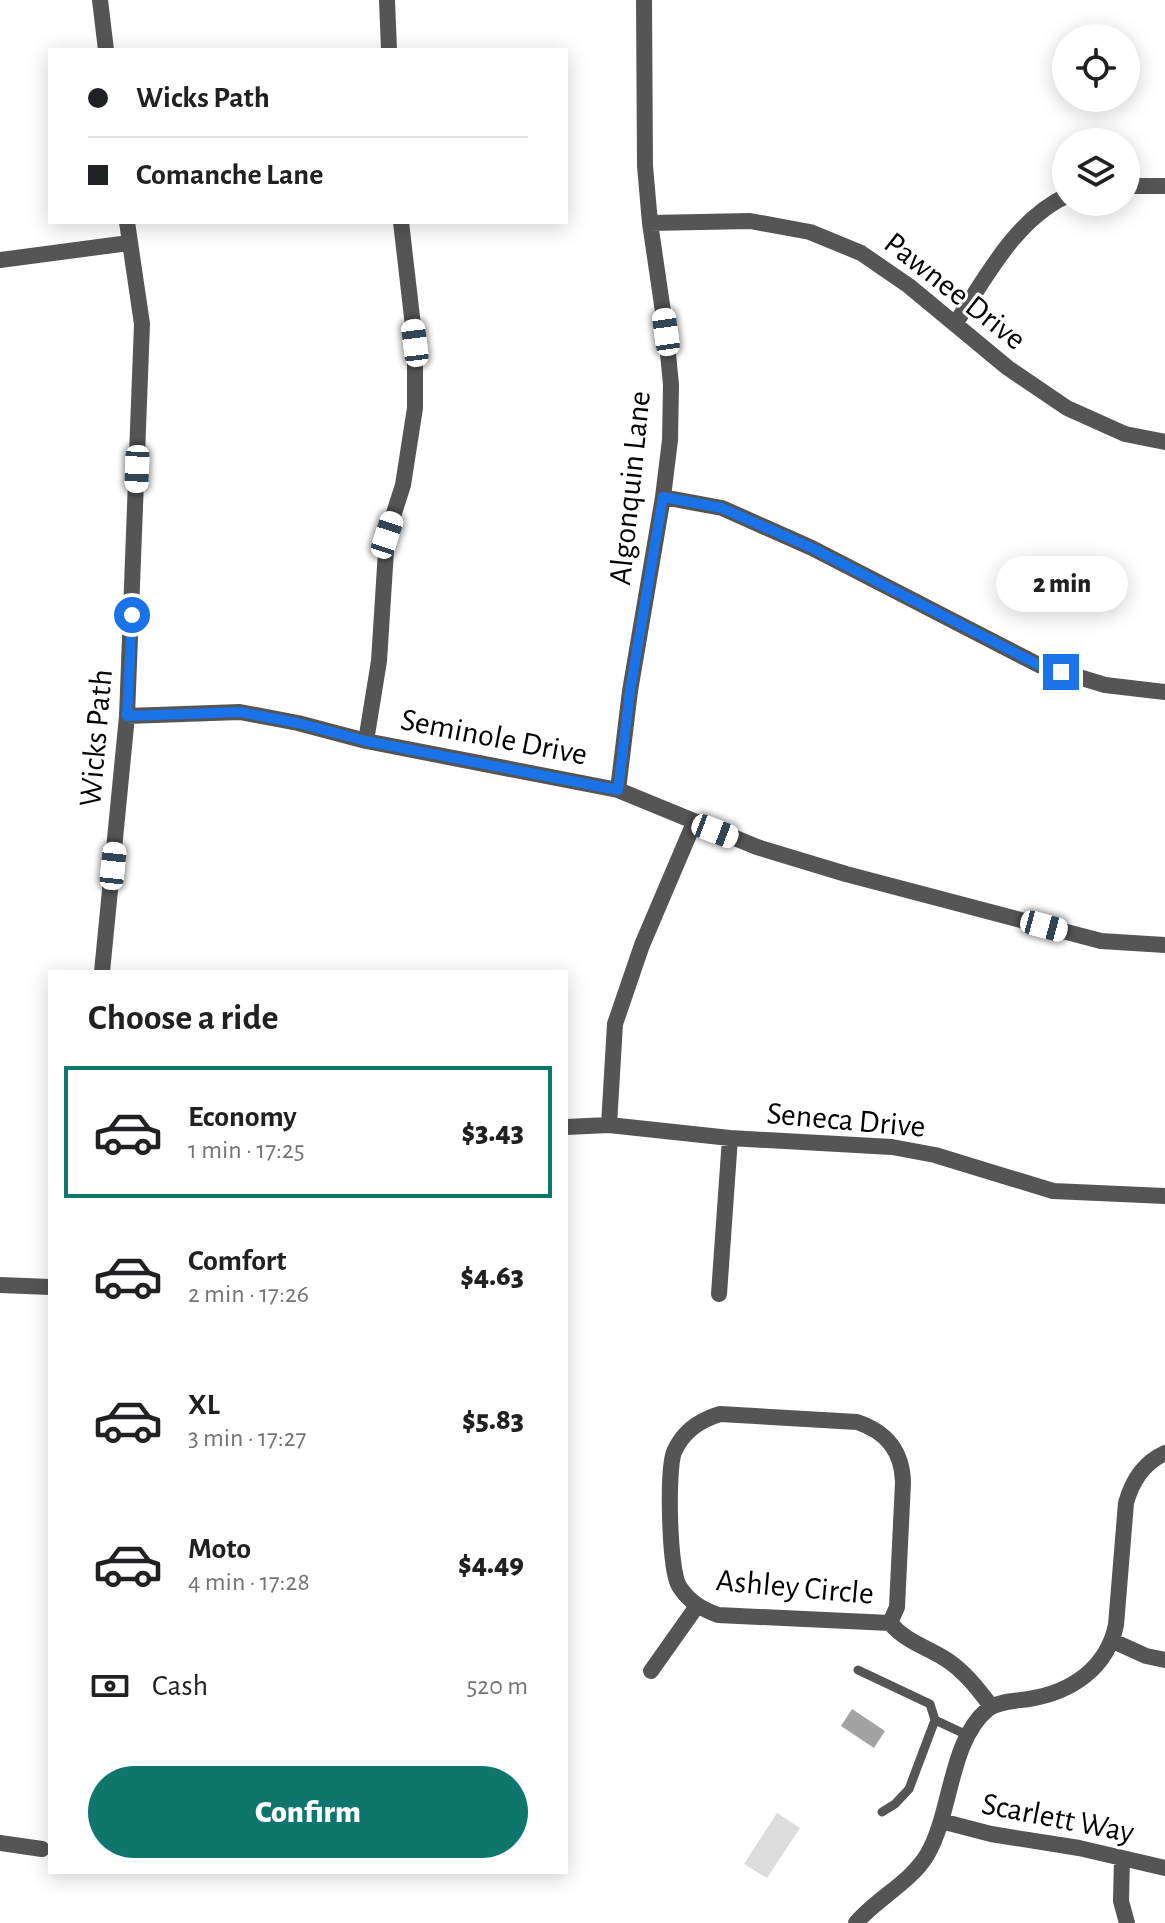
<!DOCTYPE html>
<html lang="en">
<head>
<meta charset="utf-8">
<style>
	:root { --surface:#fff; --page:#f6f6f6; --text:#202124; --muted:#757577; --line:#e0e0e0; --accent:#0f766e }
	body { margin:0; font-family:"Alegreya Sans",sans-serif; background:var(--page); color:var(--text); height:100vh; display:flex; flex-direction:column; font-size:30px; white-space:nowrap }
	* { box-sizing:border-box; margin:0 }
	p { font-size:26px; color:var(--muted) }
	.icon { flex:none; width:44px; height:44px; fill:none; stroke:currentColor; stroke-width:2; stroke-linecap:round; stroke-linejoin:round }
	.map { position:relative; flex:1; overflow:hidden }
	.details { position:absolute; left:48px; top:970px; width:520px; height:904px; display:flex; flex-direction:column; background:var(--surface); border-radius:0px; box-shadow:0 4px 20px #0003 }
	.details>* { flex:none }
	.guide { position:absolute; left:48px; top:48px; width:520px; height:176px; border-radius:0px; box-shadow:0 4px 20px #0003; display:grid; align-content:center; height:176px; padding:0 40px; background:var(--surface) }
	.controls { position:absolute; left:1052px; top:24px; display:grid; gap:16px }
	.controls a { display:grid; place-items:center; width:88px; height:88px; border-radius:50%; background:var(--surface); box-shadow:0 4px 20px #0003; font-size:40px }
	.end { position:absolute; width:36px; height:36px; margin:-18px; border:10px solid #1a73e8; background:#fff; box-shadow:0 0 0 4px #fff }
	.from { border-radius:50% }
	.bubble { position:absolute; height:56px; border-radius:28px; background:var(--surface); box-shadow:0 4px 20px #0003; font-size:26px; font-weight:800; line-height:56px; text-align:center }
	.car { position:absolute; width:24px; height:48px; margin:-24px -12px; border-radius:10px; box-shadow:0 0 6px 2px #0007; background:linear-gradient(#fff 24%,#345 0 40%,#fff 0 76%,#345 0 86%,#fff 0) }
	.guide b { display:flex; align-items:center; gap:28px; height:76px; font-size:30px }
	.guide b+b { border-top:2px solid var(--line) }
	.guide i { width:20px; height:20px; background:var(--text) }
	ul { padding:0; list-style:none }
	li { display:flex; align-items:center; gap:24px; height:132px; margin:0 16px 12px; padding:0 24px; border:4px solid transparent; border-radius:0px }
	li div { flex:1 }
	li b { display:block; font-size:30px }
	li em { font-style:normal; font-weight:800 }
	li.current { border-color:var(--accent) }
	li>.icon { width:72px; height:72px; stroke-width:1.5 }
	h2 { padding:0 40px; font-size:36px; line-height:96px }
	.pay { display:flex; align-items:center; gap:20px; height:88px; padding:0 40px; font-size:30px }
	.pay p { margin-inline-start:auto }
	.button { display:flex; gap:16px; margin-top:auto; padding:16px 40px }
	.button a { flex:1; height:92px; border-radius:48px; background:var(--accent); color:#fff; font-size:32px; font-weight:800; line-height:92px; text-align:center }
	.map>svg:first-child { display:block }
	.green { fill:#dcdcdc }
	.water { fill:#a3a3a3 }
	.lines { fill:none; stroke-linecap:round; stroke-linejoin:round }
	.lane { stroke:#555; stroke-width:9 }
	.street { stroke:#555; stroke-width:16 }
	.route { stroke:#1a73e8; stroke-width:10 }
	.labels { text-anchor:middle; dominant-baseline:central; stroke-width:6; stroke-linejoin:round; paint-order:stroke }
	.street-label { font-size:32px; fill:#000; stroke:#fff }
</style>
</head>
<body>
<div class="map">
<svg width="1165" height="1923" viewBox="0 0 1165 1923">
	<rect width="100%" height="100%" fill="#fff"/>
	<path class="green" d="M777 1813 800 1828 767 1878 744 1864Z"/>
	<path class="water" d="M852 1709 885 1731 874 1748 841 1726Z"/>
	<g class="lines">
		<path class="lane" d="M858 1670 930 1704 935 1720 909 1789 895 1804 882 1812
			M935 1720 967 1735"/>
		<path class="street" d="M100 0 106 50
			M387 0 389 50
			M1126 186H1165
			M650 223 750 221 810 232 861 253 909 286 1008 368 1067 408 1125 434 1165 442
			M0 260 129 243
			M955 324C986 278 1014 221 1066 196
			M663 497 722 508 812 548 1039 665 1105 685 1165 692
			M127 716 240 712 298 723 366 741 618 790 757 847 846 874 1101 941 1165 945
			M366 741 379 661 387 535 403 485 415 408V343L401 222
			M618 790 630 691 663 497 670 440 671 385 666 332 650 223 645 166 644 0
			M102 972 127 716 142 324 127 222
			M609 1125 615 1024 642 945 694 823
			M566 1127 609 1125 730 1138 892 1147 935 1155 1053 1191 1165 1196
			M0 1285 50 1287
			M719 1294 730 1138
			M890 1623 897 1607 903 1482C902 1451 887 1432 857 1422L720 1414C700 1420 683 1431 674 1452 667 1471 669 1569 679 1586 689 1602 702 1609 718 1615L890 1623C906 1642 927 1647 947 1660 965 1672 978 1689 991 1706
			M1113 1641 1146 1656 1165 1660
			M651 1671 697 1606
			M941 1821 991 1834 1079 1848 1165 1868
			M0 1843 42 1849
			M1122 1858 1121 1901 1127 1923
			M856 1923C877 1898 910 1883 927 1855 952 1813 949 1741 988 1709 998 1701 1016 1701 1029 1699 1072 1692 1107 1668 1116 1625L1126 1503C1132 1481 1143 1463 1165 1453"/>
	</g>
	<g class="lines">
		<path class="route" d="M132 615 127 716 240 712 298 723 366 741 618 790 630 691 663 497 722 508 812 548 1039 665 1061 672"/>
	</g>
	<g class="labels">
		<g class="street-label">
			<text transform="translate(955 291) rotate(38)">Pawnee Drive</text>
			<text transform="translate(630 488) rotate(-84)">Algonquin Lane</text>
			<text transform="translate(494 737) rotate(11)">Seminole Drive</text>
			<text transform="translate(96 738) rotate(-85)">Wicks Path</text>
			<text transform="translate(846 1120) rotate(5)">Seneca Drive</text>
			<text transform="translate(795 1587) rotate(5)">Ashley Circle</text>
			<text transform="translate(1058 1818) rotate(11)">Scarlett Way</text>
		</g>
	</g>
</svg>
<div class="controls">
<a><svg class="icon" aria-label="locate" viewBox="0 0 24 24"><circle cx="12" cy="12" r="6"/><path d="M12 2v4M12 18v4M2 12h4M18 12h4"/></svg></a>
<a><svg class="icon" aria-label="layers" viewBox="0 0 24 24"><path d="M12 4l9 5-9 5-9-5zM3 14l9 5 9-5"/></svg></a>
</div>
<i class="end from" style="left:132px;top:615px"></i>
<i class="end" style="left:1061px;top:672px"></i>
<div class="bubble" style="left:996px;top:556px;width:132px">2 min</div>
<i class="car" style="left:666px;top:332px;rotate:352deg"></i>
<i class="car" style="left:415px;top:343px;rotate:353deg"></i>
<i class="car" style="left:137px;top:469px;rotate:182deg"></i>
<i class="car" style="left:387px;top:535px;rotate:18deg"></i>
<i class="car" style="left:715px;top:831px;rotate:111deg"></i>
<i class="car" style="left:113px;top:866px;rotate:6deg"></i>
<i class="car" style="left:1044px;top:926px;rotate:105deg"></i>
<div class="guide">
<b><i class="from"></i>Wicks Path</b>
<b><i></i>Comanche Lane</b>
</div>
<section class="details">
<h2>Choose a ride</h2>
<ul>
<li class="current"><svg class="icon" aria-label="car" viewBox="0 0 24 24"><path d="M5 17H2v-5l4-1 3-4h7l3 4 3 1v5h-3M9 17h6M6 11h13"/><circle cx="7" cy="17" r="2"/><circle cx="17" cy="17" r="2"/></svg><div><b>Economy</b><p>1 min · 17:25</p></div><em>$3.43</em></li>
<li><svg class="icon" aria-label="car" viewBox="0 0 24 24"><path d="M5 17H2v-5l4-1 3-4h7l3 4 3 1v5h-3M9 17h6M6 11h13"/><circle cx="7" cy="17" r="2"/><circle cx="17" cy="17" r="2"/></svg><div><b>Comfort</b><p>2 min · 17:26</p></div><em>$4.63</em></li>
<li><svg class="icon" aria-label="car" viewBox="0 0 24 24"><path d="M5 17H2v-5l4-1 3-4h7l3 4 3 1v5h-3M9 17h6M6 11h13"/><circle cx="7" cy="17" r="2"/><circle cx="17" cy="17" r="2"/></svg><div><b>XL</b><p>3 min · 17:27</p></div><em>$5.83</em></li>
<li><svg class="icon" aria-label="car" viewBox="0 0 24 24"><path d="M5 17H2v-5l4-1 3-4h7l3 4 3 1v5h-3M9 17h6M6 11h13"/><circle cx="7" cy="17" r="2"/><circle cx="17" cy="17" r="2"/></svg><div><b>Moto</b><p>4 min · 17:28</p></div><em>$4.49</em></li>
</ul>
<div class="pay"><svg class="icon" aria-label="cash" viewBox="0 0 24 24"><path d="M3 7h18v10H3z"/><circle cx="12" cy="12" r="2"/></svg>Cash<p>520 m</p></div>
<div class="button"><a>Confirm</a></div>
</section>
</div>
</body>
</html>
